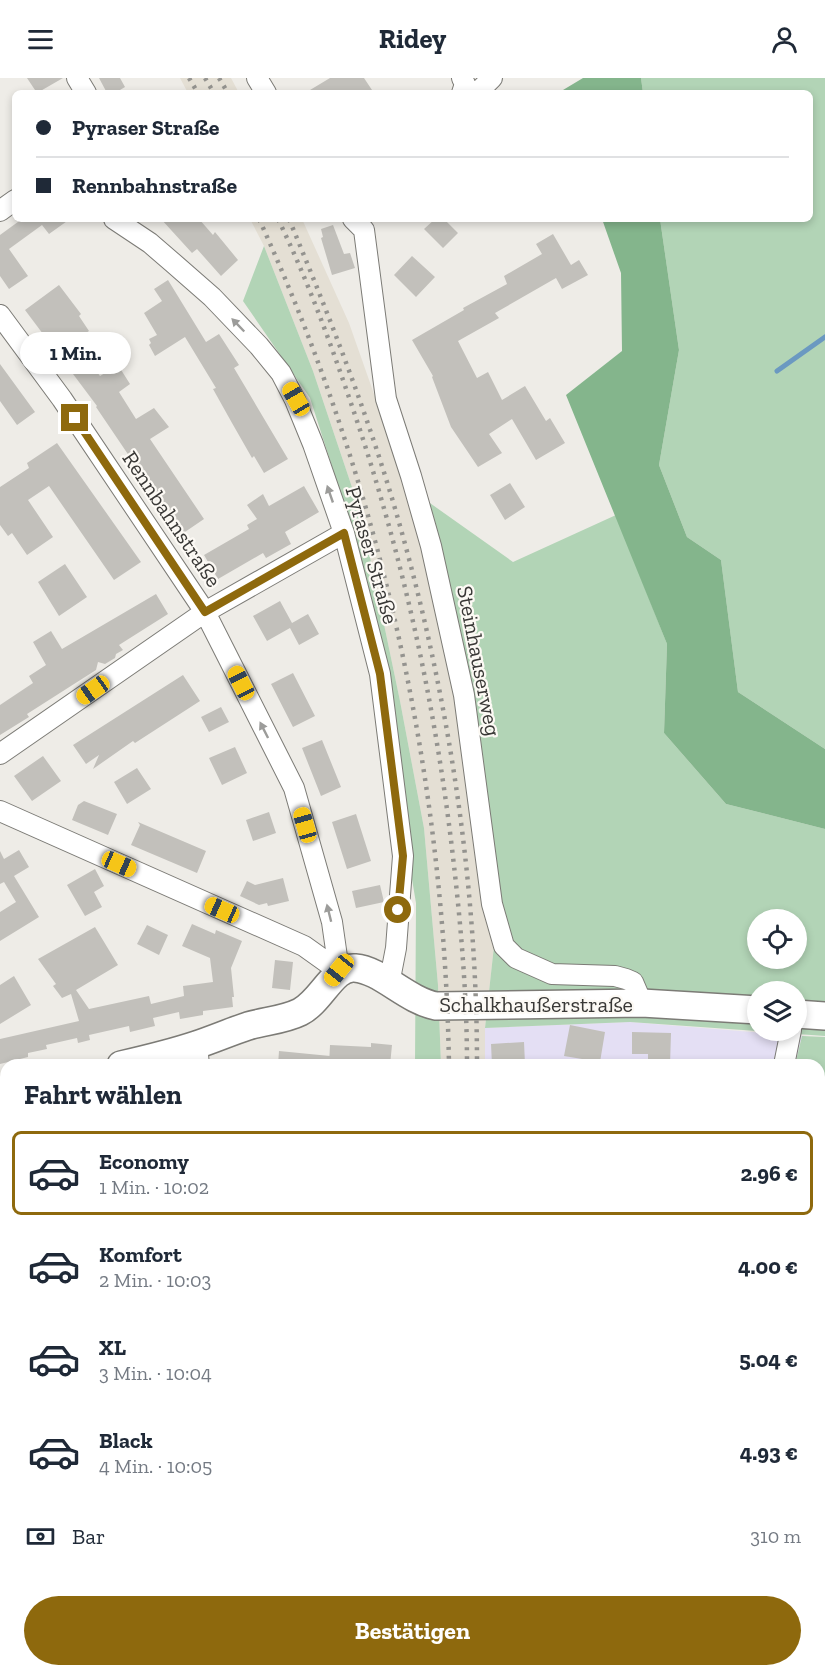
<!DOCTYPE html>
<html lang="de">
<head>
<meta charset="utf-8">
<style>
	:root { --surface:#fff; --page:#f6f6f7; --text:#1f2937; --muted:#747a83; --line:#e0e1e3; --accent:#8e690d }
	body { margin:0; font-family:"Zilla Slab",serif; background:var(--page); color:var(--text); height:100vh; display:flex; flex-direction:column; font-size:22px; white-space:nowrap }
	* { box-sizing:border-box; margin:0 }
	p { font-size:20px; color:var(--muted) }
	.icon { flex:none; width:33px; height:33px; fill:none; stroke:currentColor; stroke-width:2; stroke-linecap:round; stroke-linejoin:round }
	.map { position:relative; flex:1; overflow:hidden }
	.details { position:absolute; left:0px; top:981px; width:825px; height:618px; display:flex; flex-direction:column; background:var(--surface); border-radius:18px 18px 0 0; box-shadow:0 3px 9px #0003 }
	.details>* { flex:none }
	.banner { position:absolute; left:12px; top:12px; width:801px; height:132px; border-radius:9px; box-shadow:0 3px 9px #0003; display:grid; align-content:center; height:132px; padding:0 24px; background:var(--surface) }
	.controls { position:absolute; left:747px; top:831px; display:grid; gap:12px }
	.controls a { display:grid; place-items:center; width:60px; height:60px; border-radius:50%; background:var(--surface); box-shadow:0 3px 9px #0003; font-size:30px }
	.end { position:absolute; width:27px; height:27px; margin:-14px; border:8px solid #8e690d; background:#fff; box-shadow:0 0 0 3px #fff }
	.from { border-radius:50% }
	.bubble { position:absolute; height:42px; border-radius:21px; background:var(--surface); box-shadow:0 3px 9px #0003; font-size:20px; font-weight:700; line-height:42px; text-align:center }
	.car { position:absolute; width:18px; height:36px; margin:-18px -9px; border-radius:8px; box-shadow:0 0 4px 2px #0007; background:linear-gradient(#f5c518 24%,#345 0 40%,#f5c518 0 76%,#345 0 86%,#f5c518 0) }
	.banner b { display:flex; align-items:center; gap:21px; height:57px; font-size:22px }
	.banner b+b { border-top:2px solid var(--line) }
	.banner i { width:15px; height:15px; background:var(--text) }
	ul { padding:0; list-style:none }
	li { display:flex; align-items:center; gap:18px; height:84px; margin:0 12px 9px; padding:0 12px; border:3px solid transparent; border-radius:9px }
	li div { flex:1 }
	li b { display:block; font-size:22px }
	li em { font-style:normal; font-weight:700 }
	li.active { border-color:var(--accent) }
	li>.icon { width:54px; height:54px; stroke-width:1.5 }
	h2 { padding:0 24px; font-size:27px; line-height:72px }
	.pay { display:flex; align-items:center; gap:15px; height:66px; padding:0 24px; font-size:22px }
	.pay p { margin-inline-start:auto }
	.primary-button { display:flex; gap:12px; margin-top:auto; padding:12px 24px }
	.primary-button a { flex:1; height:69px; border-radius:36px; background:var(--accent); color:#fff; font-size:24px; font-weight:700; line-height:69px; text-align:center }
	header { display:flex; justify-content:space-between; align-items:center; height:78px; padding:0 24px; background:var(--surface); font-size:27px; font-weight:700 }
	.map>svg:first-child { display:block }
	.industrial { fill:#e4dff4 }
	.built { fill:#e4dfd4 }
	.green { fill:#b2d4b6; fill-rule:evenodd }
	.forest { fill:#84b58c }
	.lines { fill:none; stroke-linecap:round; stroke-linejoin:round }
	.stream { stroke:#6b99c1; stroke-width:5 }
	.building { fill:#c2c0bb }
	.minor-casing { stroke:#7c7b76; stroke-width:22 }
	.secondary-casing { stroke:#7c7b76; stroke-width:30 }
	.minor { stroke:#fff; stroke-width:20 }
	.secondary { stroke:#fff; stroke-width:27 }
	.rail { stroke:#94938f; stroke-width:4.5; stroke-dasharray:3 6; stroke-linecap:butt }
	.oneway { fill:#9c9c9a }
	.route { stroke:#8e690d; stroke-width:8 }
	.labels { text-anchor:middle; dominant-baseline:central; stroke-width:4.5; stroke-linejoin:round; paint-order:stroke }
	.street-label { font-size:22px; fill:#393836; stroke:#fcf9f4 }
</style>
</head>
<body>
<header><svg class="icon" aria-label="menu" viewBox="0 0 24 24"><path d="M4 6h16M4 12h16M4 18h16"/></svg>Ridey<svg class="icon" aria-label="person" viewBox="0 0 24 24"><circle cx="12" cy="8" r="4"/><path d="M4 21q1-7 8-7t8 7"/></svg></header>
<div class="map">
<svg width="825" height="1599" viewBox="0 0 825 1599">
	<rect width="100%" height="100%" fill="#eeece7"/>
	<path class="industrial" d="M630 944 802 958 795 987H485V950Z
		M459 1593H629L628 1599H459Z"/>
	<path class="built" d="M180 0H231L239 15H188Z
		M250 141H302L349 245 406 407 420 418 472 677 495 859 485 950V987H441L438 907 424 750 400 623 361 436 313 293 264 168Z
		M389 1593H459V1599H388Z"/>
	<path class="green" d="M641 0H825V671L738 614 721 482 687 459 659 387 679 272 660 141H810V15H643Z
		M264 168 313 293 361 436 400 623 424 750 438 907 441 987H415L416 825 354 457 310 320 243 223Z
		M420 418 513 484 616 437 667 566 664 655 726 726 825 751V958L630 944 485 950 495 859 472 677ZM758 842H796V880H758ZM758 914H796V952H758Z
		M802 958 825 959V1117L819 1116V987H795Z
		M825 1465V1599H780V1593H819V1468Z"/>
	<path class="forest" d="M583 0H641L643 15H558Z
		M602 141H660L679 272 659 387 687 459 721 482 738 614 825 671V751L726 726 664 655 667 566 566 317 622 273 621 195Z
		M819 1116 825 1117V1465L819 1468Z
		M629 1593H780V1599H628Z"/>
	<g class="lines">
		<path class="stream" d="M777 293 825 259"/>
	</g>
	<path class="building" d="M27 0H63L37 15Z
		M99 0H120L125 9 115 15H107Z
		M330 0H364L374 15H305Z
		M22 141H70L49 156 42 147 9 171 28 198 9 211 0 198V157Z
		M161 141H199L213 157 215 154 238 182 221 198 197 171 192 175Z
		M435 141H444L458 155 443 170 424 151Z
		M333 147 344 176 350 175 355 190 332 197 321 160 323 159 321 151Z
		M553 156 571 187 579 182 588 197 562 211 556 200 495 235 499 240 458 263 477 300 488 294 502 322 525 308 546 343 550 340 565 365 536 382 512 341 489 356 502 375 478 389 451 349 432 299 433 298 412 262 464 232 463 230 507 206 504 198 542 176 536 166Z
		M412 178 435 199 416 219 394 197Z
		M168 202 206 264 219 256 239 287 234 290 288 381 264 395 254 378 252 380 232 345 213 311 216 310 185 259 155 278 149 267 151 265 149 261 157 257 144 235 162 223 154 211Z
		M59 207 81 236 79 238 89 253 74 263 100 298 118 287 130 306 119 314 136 341 154 330 169 349 150 361 204 441 182 456 96 329 97 328 25 232Z
		M0 286 35 334 17 347 0 323Z
		M57 365 141 484 114 502 49 408 28 422 53 459 27 477 12 455 8 458 0 447V409L29 390 27 385Z
		M510 405 525 429 505 442 490 417Z
		M304 408 319 434 285 454 291 466 266 480 263 475 218 501 204 477 249 451 247 447 257 441 247 427 263 416 269 428Z
		M65 486 87 519 59 538 38 504Z
		M156 516 168 536 119 567 123 572 116 576 115 580 105 586 98 584 96 592 27 636 29 639 0 657V627L33 605 29 598 46 587 33 564 51 553 62 571Z
		M280 523 292 545 308 536 319 556 299 567 290 550 267 563 253 538Z
		M293 595 315 638 293 649 271 606Z
		M183 597 200 623 135 665 133 663 93 691 99 677 86 686 73 667Z
		M221 629 229 644 209 654 201 639Z
		M322 662 341 709 321 718 302 670Z
		M235 669 247 695 222 707 209 680Z
		M43 678 61 703 32 723 14 698Z
		M137 690 151 711 127 726 114 704Z
		M84 723 117 736 108 757 72 742 78 727Z
		M269 734 276 755 253 763 246 742Z
		M356 736 371 783 347 791 332 744Z
		M138 744 206 773 197 795 131 767 140 747Z
		M19 772 29 789 14 798 39 839 0 863V834L16 824 4 804 0 806V773L4 781Z
		M95 791 104 808 94 814 102 829 85 838 67 807Z
		M283 800 289 823 268 828 267 825 259 827 240 818 247 803 255 807Z
		M380 807 384 824 356 830 352 813Z
		M192 846 215 856 216 852 242 863 231 890 234 919H232L233 929 203 933V937L180 941 179 934 153 940 155 948 130 954 129 948 89 957 90 962 78 965 77 960 46 967 47 971 28 975V979L0 986V961L79 943 71 916 62 920 53 908 56 906 38 881 95 849 118 887 76 912 89 931 149 918 151 926 184 918 183 908 213 904 210 880 182 868Z
		M147 847 168 857 159 877 137 866Z
		M275 882 293 884 290 912 272 910Z
		M14 898 31 927 0 946V907Z
		M570 947 605 954 600 984 564 978Z
		M632 954 671 955 670 987H648V976H632Z
		M524 964 525 986 492 987 491 966Z
		M371 965 392 967 390 987H329L330 967 371 969Z
		M279 973 330 978 329 987H278Z"/>
	<g class="lines">
		<g class="minor-casing">
			<path id="minor" d="M77 0 86 15
				M257 0 266 15
				M462 15 465 6 462 0
				M477 15 492 0
				M0 133 15 122
				M114 141 150 165 172 184 212 219 259 268 281 295 295 322 313 366 344 455 380 596 403 778 396 870 389 906
				M353 141 364 152 386 321 411 398 431 468 464 617 492 826 504 868 516 880 552 896 615 898 626 901 633 904 642 925
				M0 237 62 321 205 534 294 710 332 844 339 893
				M0 676 205 534 344 455
				M0 733 304 868 339 893
				M197 967 199 987
				M784 987 791 952
				M165 1599 166 1593
				M283 1599V1593"/>
		</g>
		<g class="secondary-casing">
			<path id="secondary" d="M796 936 825 938
				M121 987C147 981 172 975 196 967 214 961 230 954 248 948 265 943 284 942 300 934 322 923 333 888 355 890 381 892 406 922 436 928L642 925 758 932
				M0 1017 6 1015"/>
		</g>
		<use href="#minor" class="minor"/>
		<use href="#secondary" class="secondary"/>
		<path class="rail" d="M189 0 198 15
			M205 0 214 15
			M219 0 228 15
			M259 141C380 406 444 695 449 987
			M278 141C311 209 336 280 360 352 406 493 436 632 453 779 461 848 467 918 467 987
			M289 141C328 235 365 329 394 427 447 608 477 798 477 987
			M398 1599V1593
			M420 1599 421 1593
			M438 1599V1593"/>
	</g>
	<defs><path id="oneway-solid" d="M-6-.8H1V-3.2L6.5 0L1 3.2V.8H-6Z" transform="scale(1.5)"/></defs>
	<g class="oneway">
		<use href="#oneway-solid" transform="translate(238 247) rotate(-134)"/>
		<use href="#oneway-solid" transform="translate(330 416) rotate(-109)"/>
		<use href="#oneway-solid" transform="translate(264 652) rotate(-117)"/>
		<use href="#oneway-solid" transform="translate(329 835) rotate(-104)"/>
	</g>
	<g class="lines">
		<path class="route" d="M75 340 205 534 344 455 380 596 403 778 398 832"/>
	</g>
	<g class="labels">
		<g class="street-label">
			<text transform="translate(172 441) rotate(56)">Rennbahnstraße</text>
			<text transform="translate(372 477) rotate(74)">Pyraser Straße</text>
			<text transform="translate(479 583) rotate(79)">Steinhauserweg</text>
			<text x="536" y="926">Schalkhaußerstraße</text>
		</g>
	</g>
</svg>
<div class="controls">
<a><svg class="icon" aria-label="locate" viewBox="0 0 24 24"><circle cx="12" cy="12" r="6"/><path d="M12 2v4M12 18v4M2 12h4M18 12h4"/></svg></a>
<a><svg class="icon" aria-label="layers" viewBox="0 0 24 24"><path d="M12 4l9 5-9 5-9-5zM3 14l9 5 9-5"/></svg></a>
</div>
<i class="end from" style="left:398px;top:832px"></i>
<i class="end" style="left:75px;top:340px"></i>
<div class="bubble" style="left:20px;top:254px;width:111px">1 Min.</div>
<i class="car" style="left:296px;top:321px;rotate:330deg"></i>
<i class="car" style="left:241px;top:605px;rotate:333deg"></i>
<i class="car" style="left:93px;top:612px;rotate:235deg"></i>
<i class="car" style="left:305px;top:747px;rotate:344deg"></i>
<i class="car" style="left:119px;top:786px;rotate:114deg"></i>
<i class="car" style="left:222px;top:832px;rotate:294deg"></i>
<i class="car" style="left:339px;top:892px;rotate:219deg"></i>
<div class="banner">
<b><i class="from"></i>Pyraser Straße</b>
<b><i></i>Rennbahnstraße</b>
</div>
<section class="details">
<h2>Fahrt wählen</h2>
<ul>
<li class="active"><svg class="icon" aria-label="car" viewBox="0 0 24 24"><path d="M5 17H2v-5l4-1 3-4h7l3 4 3 1v5h-3M9 17h6M6 11h13"/><circle cx="7" cy="17" r="2"/><circle cx="17" cy="17" r="2"/></svg><div><b>Economy</b><p>1 Min. · 10:02</p></div><em>2.96 €</em></li>
<li><svg class="icon" aria-label="car" viewBox="0 0 24 24"><path d="M5 17H2v-5l4-1 3-4h7l3 4 3 1v5h-3M9 17h6M6 11h13"/><circle cx="7" cy="17" r="2"/><circle cx="17" cy="17" r="2"/></svg><div><b>Komfort</b><p>2 Min. · 10:03</p></div><em>4.00 €</em></li>
<li><svg class="icon" aria-label="car" viewBox="0 0 24 24"><path d="M5 17H2v-5l4-1 3-4h7l3 4 3 1v5h-3M9 17h6M6 11h13"/><circle cx="7" cy="17" r="2"/><circle cx="17" cy="17" r="2"/></svg><div><b>XL</b><p>3 Min. · 10:04</p></div><em>5.04 €</em></li>
<li><svg class="icon" aria-label="car" viewBox="0 0 24 24"><path d="M5 17H2v-5l4-1 3-4h7l3 4 3 1v5h-3M9 17h6M6 11h13"/><circle cx="7" cy="17" r="2"/><circle cx="17" cy="17" r="2"/></svg><div><b>Black</b><p>4 Min. · 10:05</p></div><em>4.93 €</em></li>
</ul>
<div class="pay"><svg class="icon" aria-label="cash" viewBox="0 0 24 24"><path d="M3 7h18v10H3z"/><circle cx="12" cy="12" r="2"/></svg>Bar<p>310 m</p></div>
<div class="primary-button"><a>Bestätigen</a></div>
</section>
</div>
</body>
</html>
